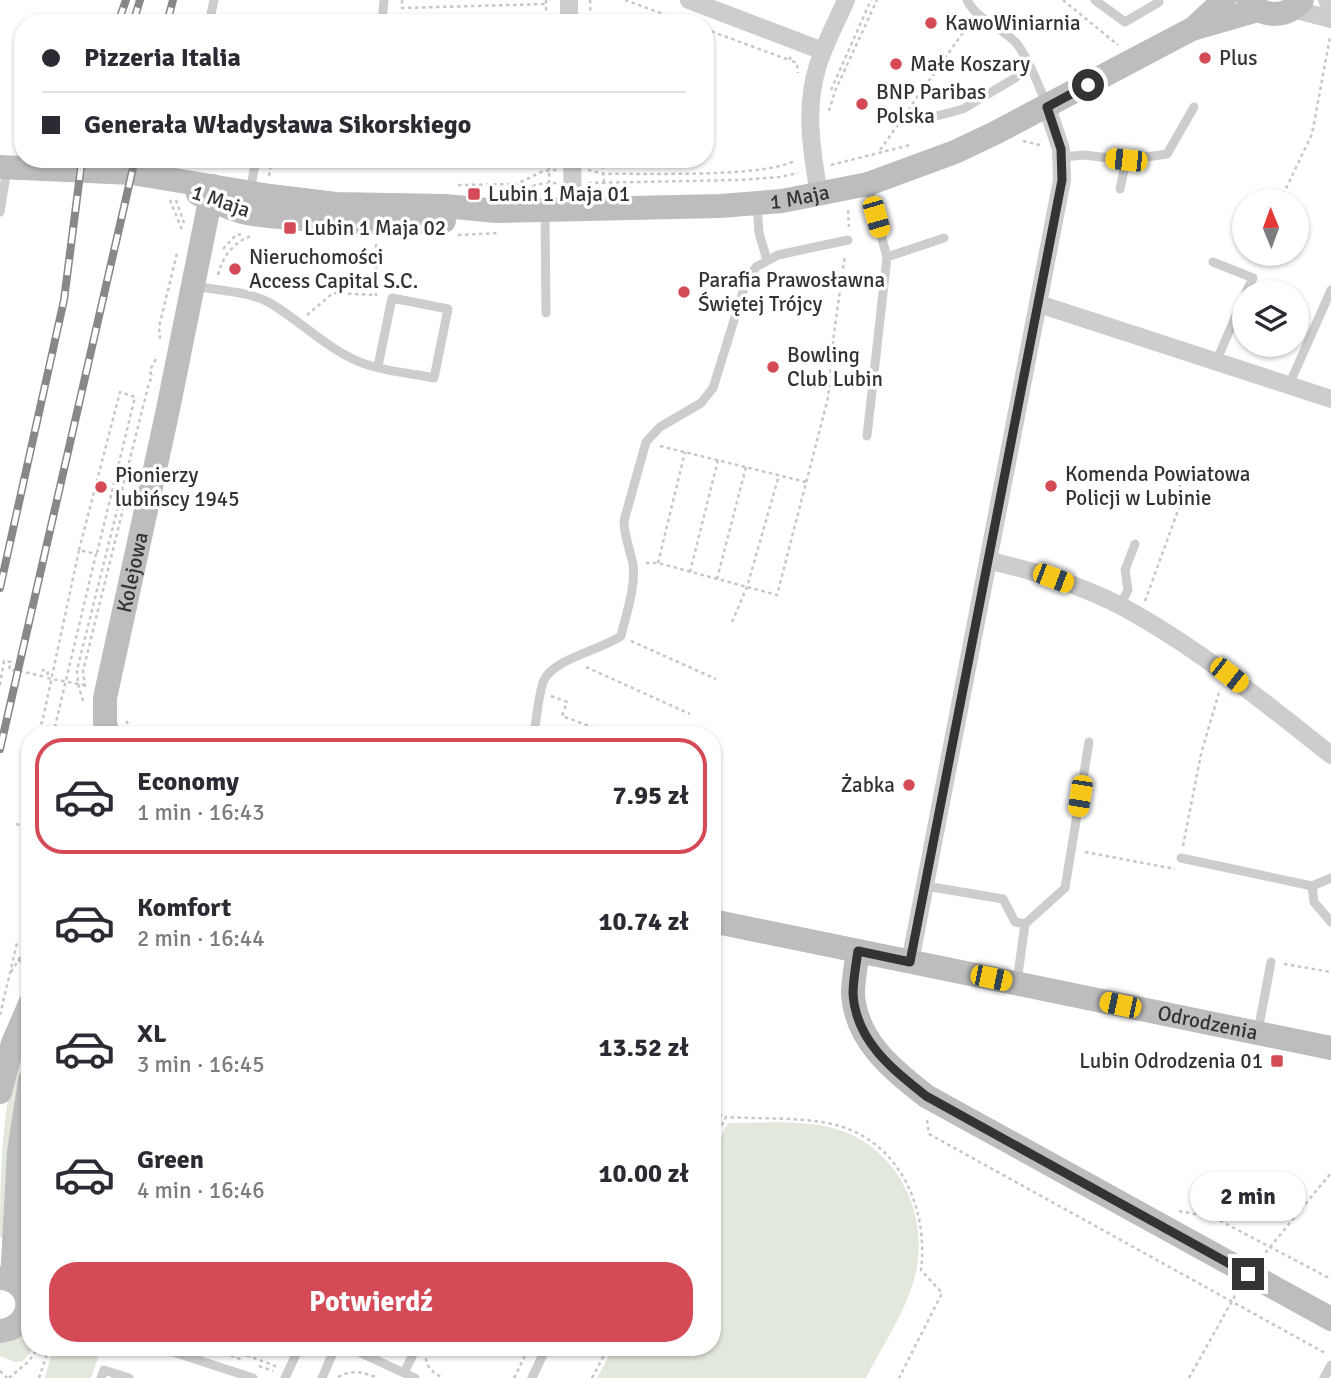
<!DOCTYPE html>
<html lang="pl">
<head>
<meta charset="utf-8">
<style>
	:root { --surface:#fff; --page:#f2f2f3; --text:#2b2b33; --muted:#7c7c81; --line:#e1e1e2; --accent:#d44a57 }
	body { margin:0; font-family:Signika,sans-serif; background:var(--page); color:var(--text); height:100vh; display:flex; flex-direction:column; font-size:26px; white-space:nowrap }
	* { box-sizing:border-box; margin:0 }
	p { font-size:23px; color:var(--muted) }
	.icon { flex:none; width:38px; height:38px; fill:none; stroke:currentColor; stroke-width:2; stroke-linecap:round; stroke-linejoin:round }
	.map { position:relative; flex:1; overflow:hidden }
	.details { position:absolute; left:21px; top:726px; width:700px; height:630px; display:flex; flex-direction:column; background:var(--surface); border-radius:28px; box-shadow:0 2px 5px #0004 }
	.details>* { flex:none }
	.banner { position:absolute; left:14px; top:14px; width:700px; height:154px; border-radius:28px; box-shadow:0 2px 5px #0004; display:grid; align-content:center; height:154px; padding:0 28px; background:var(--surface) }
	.needle { width:46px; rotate:359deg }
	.fabs { position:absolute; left:1232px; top:189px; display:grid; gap:14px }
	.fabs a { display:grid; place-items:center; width:77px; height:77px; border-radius:50%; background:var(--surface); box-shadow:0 2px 5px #0004; font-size:35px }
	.end { position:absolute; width:32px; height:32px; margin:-16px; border:9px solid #333; background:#fff; box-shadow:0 0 0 4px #fff }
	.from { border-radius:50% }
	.bubble { position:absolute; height:49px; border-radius:24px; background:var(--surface); box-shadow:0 2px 5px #0004; font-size:23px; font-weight:700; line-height:49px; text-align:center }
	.car { position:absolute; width:21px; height:42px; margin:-21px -10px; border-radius:9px; box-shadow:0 0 5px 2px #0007; background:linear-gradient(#f5c518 24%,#345 0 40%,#f5c518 0 76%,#345 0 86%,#f5c518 0) }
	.banner b { display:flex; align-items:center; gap:24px; height:66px; font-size:26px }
	.banner b+b { border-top:2px solid var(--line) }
	.banner i { width:18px; height:18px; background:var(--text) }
	ul { padding:12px 0 0; list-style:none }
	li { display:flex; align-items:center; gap:21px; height:116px; margin:0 14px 10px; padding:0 14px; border:4px solid transparent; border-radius:28px }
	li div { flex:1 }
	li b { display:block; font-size:26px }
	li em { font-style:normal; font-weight:700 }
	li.on { border-color:var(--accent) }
	li>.icon { width:63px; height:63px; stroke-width:1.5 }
	.button { display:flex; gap:14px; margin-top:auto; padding:14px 28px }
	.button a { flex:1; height:80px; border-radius:28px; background:var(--accent); color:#fff; font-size:28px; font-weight:700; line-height:80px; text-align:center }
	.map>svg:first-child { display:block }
	.green { fill:#e3e8dd }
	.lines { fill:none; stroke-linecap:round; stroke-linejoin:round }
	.path { stroke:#c7c7c7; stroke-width:2.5; stroke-dasharray:3.5 3.5; stroke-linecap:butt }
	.lane { stroke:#cdcdcd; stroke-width:9 }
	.street { stroke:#cdcdcd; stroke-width:18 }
	.secondary { stroke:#bdbdbd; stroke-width:24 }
	.rail-casing { stroke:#888; stroke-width:8 }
	.rail { stroke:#fff; stroke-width:5; stroke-dasharray:16; stroke-linecap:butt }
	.route { stroke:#333; stroke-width:9 }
	.poi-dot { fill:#d44a57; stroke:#fff; stroke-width:2.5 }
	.labels { text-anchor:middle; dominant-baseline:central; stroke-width:7; stroke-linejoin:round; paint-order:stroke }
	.poi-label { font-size:21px; fill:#333; stroke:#fff; text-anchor:start }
	.street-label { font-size:21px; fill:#333; stroke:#fff }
</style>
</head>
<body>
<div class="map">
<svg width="1331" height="1378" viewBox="0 0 1331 1378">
	<rect width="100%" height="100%" fill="#fff"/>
	<path class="green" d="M30 1031V1046L18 1087 7 1237H0C0 1192 1 1133 10 1089 14 1069 23 1050 30 1031Z
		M728 1123C761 1123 797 1120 829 1127 903 1145 936 1225 910 1292 899 1322 880 1350 866 1378H597L613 1348H712V1154Z
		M30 1328V1348H34L23 1361 15 1362 0 1356V1342Z
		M53 1348H123L121 1356 101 1349 91 1378H45Z"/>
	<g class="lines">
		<path class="path" d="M402 0V8L546 4
			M546 0V23
			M590 0 591 23
			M625 0 688 23
			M1063 0 1118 45
			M705 29 789 60
			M791 57 789 60 797 63 798 73
			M831 90 871 0
			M829 111 835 91 877 0
			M1023 141 1040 145
			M880 150 969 24
			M549 159V183
			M599 159 603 168 604 183
			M831 165 910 145
			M588 170 603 174C644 173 766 178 796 160
			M269 176 272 159
			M588 183 737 180 780 177 798 173
			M458 185 517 184 543 171 557 170
			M526 189 538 184 557 183
			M170 200 182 230
			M176 200 184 223
			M1280 201 1312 134 1330 37
			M848 210 849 227
			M458 235 500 233
			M376 244V295H377
			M223 249 235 236 241 234
			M218 275C223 255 234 242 253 235
			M307 315 333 293 376 295
			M160 339 159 327 177 253
			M151 375 150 370 156 359
			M660 446 806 482
			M79 550 120 392 135 397 97 553
			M646 563H658L777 595 828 398 834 333 845 255
			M658 563 685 452
			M690 572 718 460
			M717 579 746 467
			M1145 601 1180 505V481
			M732 622 747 587 779 475
			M631 641 716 679
			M586 667 690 714
			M0 685 4 661 11 662 9 669 42 676 43 670 48 671 47 678 84 685
			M85 687 83 671 126 497
			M551 696 567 702 562 716 614 735
			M83 701 78 684 77 670 149 383 153 375
			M126 721 137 735
			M40 723H42L79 550 96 554 53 735
			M16 824 30 827
			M1183 846 1201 754 1220 689
			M1085 852 1175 869
			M18 960 30 967
			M1284 964 1331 972
			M11 972 30 942
			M0 1015 17 943
			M712 1112 725 1117
			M927 1120 929 1134 1325 1353
			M712 1144 726 1117C759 1119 794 1117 827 1123 897 1136 929 1205 921 1270L942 1293 899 1378
			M1179 1211 1215 1218 1331 1279
			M1261 1258 1331 1173
			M211 1348 243 1360
			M227 1348 278 1367
			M426 1358C427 1369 434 1373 443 1378
			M259 1366 273 1371
			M0 1371 7 1378
			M338 1377C352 1369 363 1372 378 1378
			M9 1378 29 1361 38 1348
			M39 1378 49 1348
			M514 1378 529 1348
			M592 1378 608 1348
			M1189 1378 1237 1292"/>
		<path class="lane" d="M967 0C977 21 1003 27 1017 44 1027 57 1041 89 1046 105
			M1095 0 1125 22 1159 2 1157 0
			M209 23 214 0
			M382 23 384 0
			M918 121 963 109 1030 69
			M1063 157 1084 155 1126 160 1167 154 1194 107
			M232 159 255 165 250 191
			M1120 189 1126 160
			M757 204 759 233 767 260
			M0 212 7 169
			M545 212 546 313
			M887 257 944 238
			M1213 262 1253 278 1246 292
			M196 286C219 291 249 291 270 303 299 320 324 346 355 360 379 371 409 373 434 378L448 309 392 298 378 366
			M1216 362 1244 297
			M1289 385 1331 290
			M867 436 887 257 868 186
			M1120 606 1128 590 1125 570 1135 544
			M534 735C536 721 539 691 544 680 555 658 601 650 621 636 626 614 636 587 633 564 630 549 624 536 624 521L646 442 660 427 701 403 713 388 746 282 756 267 778 255 848 240
			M1181 858 1312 886 1331 878
			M926 886 1003 899 1015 922 1025 924
			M1312 886 1314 902 1331 922
			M1017 982 1025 924 1065 888 1089 742
			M1258 1031 1271 962
			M161 1348 253 1378
			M350 1348 415 1378
			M404 1373 416 1348
			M101 1378 104 1370 129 1378
			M285 1378 299 1348
			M322 1378 335 1348
			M532 1378 546 1348
			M1324 1378 1331 1365"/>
		<path class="street" d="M689 0 823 51
			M1327 0 1331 3
			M1293 9 1331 19
			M569 23V0
			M572 159 573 209
			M819 195C812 152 804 109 818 65 825 43 837 21 846 0
			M1039 304 1331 399
			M990 561C1035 571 1080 585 1121 606 1197 647 1264 702 1331 755
			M910 962 1062 180 1061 149 1047 107"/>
		<g class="secondary">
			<path d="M1248 0C1263 19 1287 18 1302 0"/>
			<path d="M1196 26 1224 0"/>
			<path id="s1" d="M0 167 132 173 270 196 336 204 445 206 496 211 720 206 782 201 868 184 955 152 995 133 1192 29 1258 10"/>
			<path d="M198 194C213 201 227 208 243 212 259 216 276 217 292 218 344 224 392 224 444 221"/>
			<path id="s2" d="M108 735 105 723V698L167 414 213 186"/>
			<path id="s3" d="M712 921 1331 1048"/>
			<path d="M858 951C856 965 853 980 853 994 856 1041 892 1069 926 1096L1331 1319"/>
			<path d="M0 1092 13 1043 30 1004"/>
			<path d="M0 1278C36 1280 37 1327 0 1331"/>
			<path d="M12 1280 19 1152 30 1080"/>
		</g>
		<g class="rail-casing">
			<path id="rail" d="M118 23 126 0
				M133 23 140 0
				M167 23 173 0
				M0 588 64 300 82 159
				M0 749 135 159"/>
		</g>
		<use href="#rail" class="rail"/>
	</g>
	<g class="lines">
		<path class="route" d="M1088 85 1047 107 1061 149 1062 180 910 962 858 951C856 965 853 980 853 994 856 1041 892 1069 926 1096L1248 1274"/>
	</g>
	<g class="poi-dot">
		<circle cx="931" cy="23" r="7"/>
		<circle cx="1205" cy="58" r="7"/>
		<circle cx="896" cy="64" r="7"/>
		<circle cx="862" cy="104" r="7"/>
		<rect x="467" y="187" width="14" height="14" rx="3.5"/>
		<rect x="283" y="221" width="14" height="14" rx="3.5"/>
		<circle cx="235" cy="269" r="7"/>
		<circle cx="684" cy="292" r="7"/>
		<circle cx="773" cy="367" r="7"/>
		<circle cx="1051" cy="486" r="7"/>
		<circle cx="101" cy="487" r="7"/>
		<circle cx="909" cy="785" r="7"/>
		<rect x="1270" y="1054" width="14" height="14" rx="3.5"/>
	</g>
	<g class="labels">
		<g class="poi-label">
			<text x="945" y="23">KawoWiniarnia</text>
			<text x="1219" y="58">Plus</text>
			<text x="910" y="64">Małe Koszary</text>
			<text x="876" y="92">BNP Paribas<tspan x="876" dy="24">Polska</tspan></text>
			<text x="488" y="194">Lubin 1 Maja 01</text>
			<text x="304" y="228">Lubin 1 Maja 02</text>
			<text x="249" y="257">Nieruchomości<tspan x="249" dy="24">Access Capital S.C.</tspan></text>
			<text x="698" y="280">Parafia Prawosławna<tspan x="698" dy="24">Świętej Trójcy</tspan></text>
			<text x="787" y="355">Bowling<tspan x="787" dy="24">Club Lubin</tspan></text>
			<text x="1065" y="474">Komenda Powiatowa<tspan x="1065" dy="24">Policji w Lubinie</tspan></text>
			<text x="115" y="475">Pionierzy<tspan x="115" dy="24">lubińscy 1945</tspan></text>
			<text x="895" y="785" text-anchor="end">Żabka</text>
			<text x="1263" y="1061" text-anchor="end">Lubin Odrodzenia 01</text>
		</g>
		<g class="street-label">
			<text stroke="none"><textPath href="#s1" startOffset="803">1 Maja</textPath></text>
			<text transform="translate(221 201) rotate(19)">1 Maja</text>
			<text stroke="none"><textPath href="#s2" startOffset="166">Kolejowa</textPath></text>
			<text stroke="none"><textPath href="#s3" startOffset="506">Odrodzenia</textPath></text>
		</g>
	</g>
</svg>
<div class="fabs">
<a><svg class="needle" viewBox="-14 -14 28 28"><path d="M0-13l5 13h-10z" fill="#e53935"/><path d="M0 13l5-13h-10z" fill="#7c7c81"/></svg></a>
<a><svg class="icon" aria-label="layers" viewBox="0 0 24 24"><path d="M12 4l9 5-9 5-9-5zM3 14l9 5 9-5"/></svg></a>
</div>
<i class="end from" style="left:1088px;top:85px"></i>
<i class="end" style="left:1248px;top:1274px"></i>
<div class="bubble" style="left:1190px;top:1172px;width:116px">2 min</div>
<i class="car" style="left:1126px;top:160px;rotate:276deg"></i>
<i class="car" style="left:876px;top:217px;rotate:164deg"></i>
<i class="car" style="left:1053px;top:578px;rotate:111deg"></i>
<i class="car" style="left:1229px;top:675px;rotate:128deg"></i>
<i class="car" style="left:1080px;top:796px;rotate:189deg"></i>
<i class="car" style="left:991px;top:978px;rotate:102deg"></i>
<i class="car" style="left:1120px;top:1005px;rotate:282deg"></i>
<div class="banner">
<b><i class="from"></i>Pizzeria Italia</b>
<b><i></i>Generała Władysława Sikorskiego</b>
</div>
<section class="details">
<ul>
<li class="on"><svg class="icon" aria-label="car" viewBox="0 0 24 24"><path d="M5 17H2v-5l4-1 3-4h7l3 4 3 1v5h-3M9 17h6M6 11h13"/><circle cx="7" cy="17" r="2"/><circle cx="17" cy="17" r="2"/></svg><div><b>Economy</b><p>1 min · 16:43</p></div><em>7.95 zł</em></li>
<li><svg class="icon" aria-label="car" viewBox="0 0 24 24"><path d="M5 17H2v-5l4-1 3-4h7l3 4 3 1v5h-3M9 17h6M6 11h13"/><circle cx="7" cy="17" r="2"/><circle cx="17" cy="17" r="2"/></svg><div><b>Komfort</b><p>2 min · 16:44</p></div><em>10.74 zł</em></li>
<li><svg class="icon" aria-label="car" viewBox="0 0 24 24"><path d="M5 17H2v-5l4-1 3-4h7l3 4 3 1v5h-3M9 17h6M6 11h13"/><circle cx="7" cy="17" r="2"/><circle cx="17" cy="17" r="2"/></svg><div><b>XL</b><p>3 min · 16:45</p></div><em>13.52 zł</em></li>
<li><svg class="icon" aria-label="car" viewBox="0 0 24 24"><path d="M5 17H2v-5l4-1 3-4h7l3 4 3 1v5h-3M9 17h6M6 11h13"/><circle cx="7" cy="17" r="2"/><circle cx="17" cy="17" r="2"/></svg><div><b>Green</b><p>4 min · 16:46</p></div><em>10.00 zł</em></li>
</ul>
<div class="button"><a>Potwierdź</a></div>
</section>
</div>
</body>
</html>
